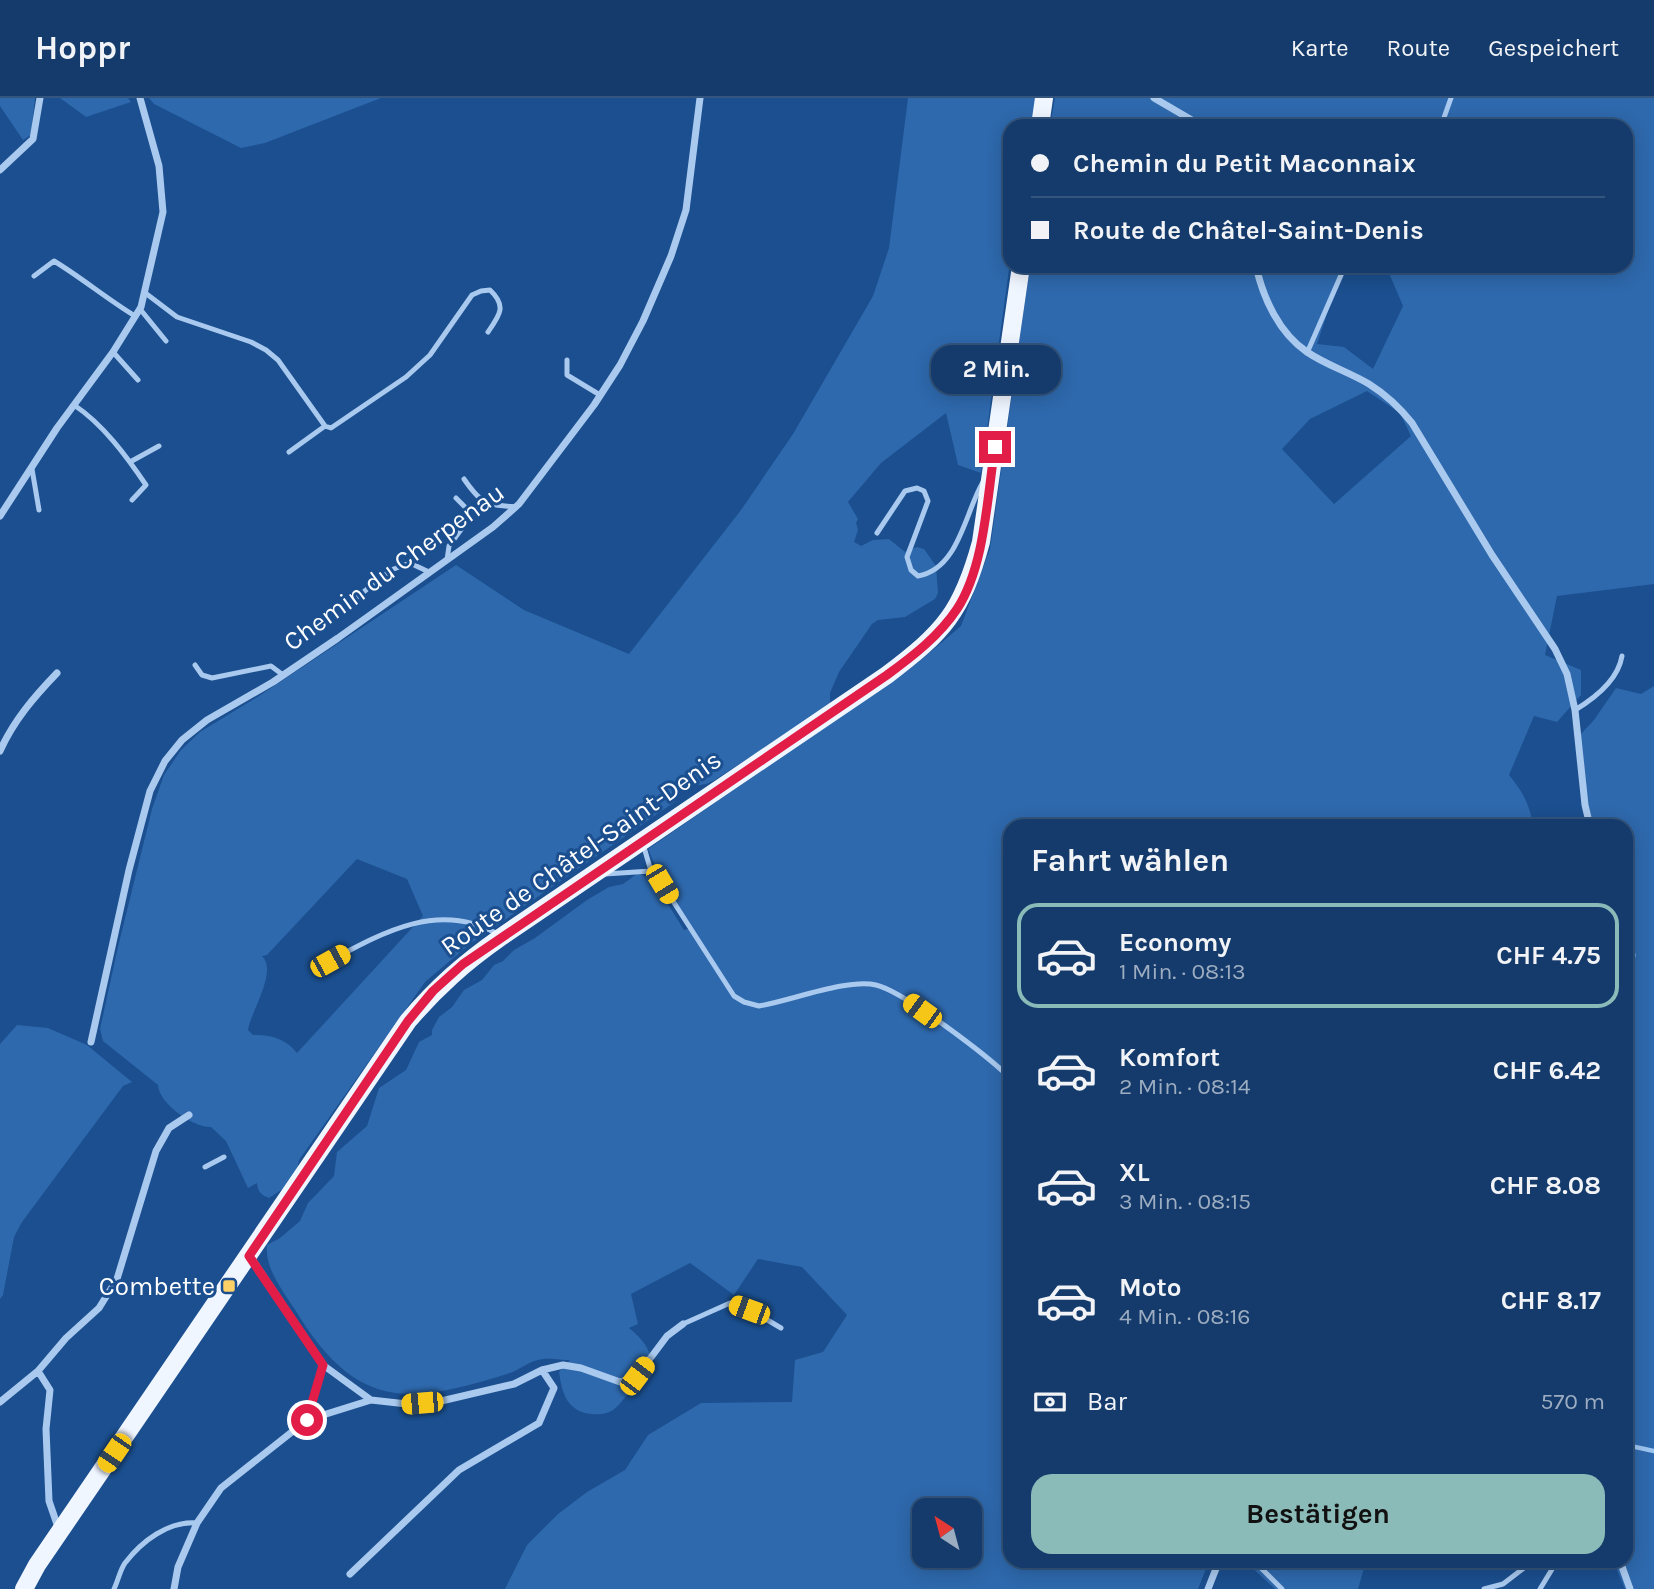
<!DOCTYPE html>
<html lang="de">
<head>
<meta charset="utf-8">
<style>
	:root { --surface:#143b6b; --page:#214673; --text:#f1f3f6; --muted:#9dadc1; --line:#33557e; --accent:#8bbbb9 }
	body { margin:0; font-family:Karla,sans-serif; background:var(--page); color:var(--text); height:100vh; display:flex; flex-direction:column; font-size:26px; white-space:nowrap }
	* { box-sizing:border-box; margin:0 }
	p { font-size:23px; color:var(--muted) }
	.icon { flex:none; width:38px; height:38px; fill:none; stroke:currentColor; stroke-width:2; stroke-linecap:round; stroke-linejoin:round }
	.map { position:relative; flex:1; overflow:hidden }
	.panel { position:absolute; left:1003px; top:721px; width:630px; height:749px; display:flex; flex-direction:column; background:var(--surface); border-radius:21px; box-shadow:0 4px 18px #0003,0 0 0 2px var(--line) }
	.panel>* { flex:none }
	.hud { position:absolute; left:1003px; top:21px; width:630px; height:154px; border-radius:21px; box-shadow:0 4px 18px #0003,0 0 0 2px var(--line); display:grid; align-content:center; height:154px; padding:0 28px; background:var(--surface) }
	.needle { width:46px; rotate:324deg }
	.fabs { position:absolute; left:912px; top:1400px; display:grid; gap:14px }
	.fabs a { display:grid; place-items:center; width:70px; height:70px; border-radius:14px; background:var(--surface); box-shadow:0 4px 18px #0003,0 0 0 2px var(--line); font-size:35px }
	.end { position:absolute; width:32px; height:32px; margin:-16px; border:9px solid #e11d48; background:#fff; box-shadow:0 0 0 4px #fff }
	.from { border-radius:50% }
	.bubble { position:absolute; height:49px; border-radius:21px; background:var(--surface); box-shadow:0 4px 18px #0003,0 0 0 2px var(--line); font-size:23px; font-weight:700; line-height:49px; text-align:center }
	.car { position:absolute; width:21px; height:42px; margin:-21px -10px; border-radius:9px; box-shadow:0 0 5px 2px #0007; background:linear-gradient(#f5c518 24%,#345 0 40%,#f5c518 0 76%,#345 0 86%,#f5c518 0) }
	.hud b { display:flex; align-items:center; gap:24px; height:66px; font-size:26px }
	.hud b+b { border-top:2px solid var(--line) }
	.hud i { width:18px; height:18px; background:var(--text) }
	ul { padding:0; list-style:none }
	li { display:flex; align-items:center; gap:21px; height:105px; margin:0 14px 10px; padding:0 14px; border:4px solid transparent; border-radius:21px }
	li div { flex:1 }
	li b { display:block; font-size:26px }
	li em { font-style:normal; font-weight:700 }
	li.current { border-color:var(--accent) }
	li>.icon { width:63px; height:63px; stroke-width:1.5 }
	h2 { padding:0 28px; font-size:32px; line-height:84px }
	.pay { display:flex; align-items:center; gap:18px; height:77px; padding:0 28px; font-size:26px }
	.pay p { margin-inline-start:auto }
	.primary-button { display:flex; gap:14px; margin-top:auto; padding:14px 28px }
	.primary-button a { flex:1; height:80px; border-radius:21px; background:var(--accent); color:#111; font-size:28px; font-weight:700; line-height:80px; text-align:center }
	header { display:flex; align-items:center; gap:42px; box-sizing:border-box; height:98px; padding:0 35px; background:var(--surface); border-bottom:2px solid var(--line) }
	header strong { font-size:33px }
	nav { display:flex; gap:38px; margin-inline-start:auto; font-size:24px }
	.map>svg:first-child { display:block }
	.green { fill:#2e69ad; fill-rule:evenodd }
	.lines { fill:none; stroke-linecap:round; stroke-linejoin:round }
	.stream { stroke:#9cc4f0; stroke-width:4.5 }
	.lane { stroke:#a9c9ee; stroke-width:5 }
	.street { stroke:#a9c9ee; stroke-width:7 }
	.primary { stroke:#f0f6ff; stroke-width:18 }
	.route { stroke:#e11d48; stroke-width:9 }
	.poi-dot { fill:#ffd166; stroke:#1b4f8f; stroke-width:2.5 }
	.labels { text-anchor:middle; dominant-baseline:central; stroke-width:6; stroke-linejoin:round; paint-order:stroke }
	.street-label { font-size:26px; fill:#fff; stroke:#1b4f8f }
	.poi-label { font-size:26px; fill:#fff; stroke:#1b4f8f; text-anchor:end }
</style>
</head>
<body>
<header>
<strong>Hoppr</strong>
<nav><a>Karte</a><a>Route</a><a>Gespeichert</a></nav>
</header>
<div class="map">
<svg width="1654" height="1491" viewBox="0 0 1654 1491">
	<rect width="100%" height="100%" fill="#1b4f8f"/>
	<path class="green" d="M0 0H35L31 37 23 42 0 8Z
		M60 0H128L131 4 86 19Z
		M149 0H381L265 45 241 50 154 6Z
		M908 0H1038L1033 28H1010V164L981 375 958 367 946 315 881 365 848 404 858 421 856 425 858 432 854 444 861 448 873 442 889 441 905 454 917 449 924 451 936 468 938 495 935 501 905 519 878 522 872 526 839 574 830 595V608L713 683 706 686 671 691 676 703 470 846 425 884 299 1062 295 1083 269 1100C261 1097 258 1094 257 1085L248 1090 226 1043 211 1029C194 1030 159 1006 158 987L103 943 100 931 118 849 152 711 164 677 181 652 200 634 259 598 456 467 524 512 629 556 741 412 793 336 873 198 889 150ZM357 761 407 781 423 818 297 955C287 941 269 936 253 937L248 932C251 913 278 873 262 858L267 857Z
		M1055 0H1654V486L1557 498 1545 557 1581 572V597L1557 624 1534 618 1509 677C1523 694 1530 707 1533 728H1010V1463H1209L1198 1491H505L527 1447 558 1416 587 1394 625 1372 648 1337 701 1305 792 1304 795 1262 823 1254 847 1217 802 1169 758 1161 734 1197 690 1165 631 1196 638 1226 629 1230C660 1255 654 1271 628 1296 623 1301 619 1308 613 1312 607 1316 600 1317 592 1316 567 1314 562 1295 559 1274L570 1262C561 1262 548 1259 538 1262 528 1264 519 1272 510 1275 412 1306 359 1314 299 1218 287 1198 264 1172 267 1147L280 1140 300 1123 308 1105 334 1078 337 1054 367 1028 379 990 406 972 419 944 432 937V932L439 919 452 909 464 892 482 882 494 867 503 863 514 852 535 840 587 802 609 789 623 786 638 775 653 782 684 832 692 830 658 774 648 751 915 567 961 528 990 451 1030 168H1343L1317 246 1344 249 1373 271 1403 208 1386 168H1626V28H1050ZM1367 293 1400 315 1411 338 1334 406 1282 351 1310 321ZM924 1412H970V1458H924Z
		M1654 588V1491H1625L1617 1472V1463H1626V728H1588L1580 637 1594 622 1616 590 1641 596Z
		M17 927 48 930 87 947 132 984 123 988 22 1124 14 1139 3 1197 0 1201V946Z
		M1245 1463H1366L1358 1491H1275Z"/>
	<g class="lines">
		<path class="stream" d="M1626 1347 1654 1353"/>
		<path class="lane" d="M1441 28 1451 0
			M34 178 54 163C82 180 107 201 135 218
			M144 194 177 219 251 244 266 252 278 262 325 328 331 330 406 279 430 257 472 197 481 193 490 192C507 208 500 217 488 234
			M140 211 166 243
			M113 254 138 282
			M1307 255 1345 168
			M567 262V277L600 297
			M74 307C103 326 127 359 146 387L132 402
			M289 354 325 328
			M130 364 159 348
			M32 371 39 412
			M464 381C482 407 485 406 516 409
			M877 435 905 393 917 390 924 393 928 403 907 459 911 472 918 478C959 471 965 414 983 384
			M447 462 449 448 468 422 465 409 456 400
			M351 504 391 472 410 465 429 474
			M195 567 202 577 212 580 271 568 283 577
			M1575 612C1595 600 1618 582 1622 558
			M643 746 651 773
			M605 776 651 773 662 786 734 898 744 904 759 908C790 903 848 880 876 887 903 893 989 959 1010 980
			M330 863C383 834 441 802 499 837
			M205 1069 224 1059
			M683 1226 730 1205 749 1211 781 1230
			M1250 1463 1259 1468 1282 1491
			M114 1491C118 1483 120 1472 125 1465 142 1443 168 1423 197 1425
			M1484 1491 1503 1486 1533 1463
			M1540 1491 1557 1463"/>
		<path class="street" d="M1154 0 1202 28
			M0 72 33 41 40 0
			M1256 168C1263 200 1279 235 1307 254 1326 267 1349 274 1369 286 1385 296 1400 310 1412 325L1492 457 1555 551 1567 576 1575 612 1585 707 1590 728
			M0 418 57 330 113 254 141 209 163 114 159 68 140 0
			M0 653C14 622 34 599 57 575
			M1626 840 1632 857 1626 895
			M91 944 129 772 150 693 165 663 182 642 207 622 273 584 338 540 493 429 519 406 594 307 620 267 643 223 671 158 686 112 700 0
			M250 1158 323 1267 371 1302 407 1306 437 1304 514 1286 542 1272 563 1267 581 1270 620 1284 637 1278 667 1238 683 1226
			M38 1273 50 1292 46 1331 49 1403 59 1432
			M0 1304 38 1273 66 1240 99 1210 117 1181 156 1053 169 1030 189 1017
			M307 1322 371 1302
			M1620 1463 1630 1491
			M350 1476 459 1372 539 1325 554 1290 542 1272
			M174 1491 178 1469 197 1425 221 1390 307 1322 323 1267
			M1208 1491 1219 1463"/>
		<path class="primary" d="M1040 28 1044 0
			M24 1491 37 1467 408 923C437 889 464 865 501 839L887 577C944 534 962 514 981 444L1021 168"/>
	</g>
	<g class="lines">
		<path class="route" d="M307 1322 323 1267 249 1158 408 923 433 893 463 866 887 577C913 558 939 538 957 511 985 468 987 399 995 349"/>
	</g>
	<rect class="poi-dot" x="222" y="1181" width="14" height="14" rx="3.5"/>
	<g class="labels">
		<g class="street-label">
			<text transform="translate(394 469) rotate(-36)">Chemin du Cherpenau</text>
			<text transform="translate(581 755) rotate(-35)">Route de Châtel-Saint-Denis</text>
		</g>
		<g class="poi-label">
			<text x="215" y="1188">Combette</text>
		</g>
	</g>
</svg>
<div class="fabs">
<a><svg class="needle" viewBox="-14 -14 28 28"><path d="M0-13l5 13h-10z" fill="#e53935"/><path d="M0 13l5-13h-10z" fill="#9dadc1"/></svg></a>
</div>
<i class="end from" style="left:307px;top:1322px"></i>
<i class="end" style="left:995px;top:349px"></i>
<div class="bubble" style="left:931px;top:247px;width:130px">2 Min.</div>
<i class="car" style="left:662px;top:786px;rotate:149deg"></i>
<i class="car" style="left:330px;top:863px;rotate:61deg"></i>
<i class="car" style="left:922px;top:913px;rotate:306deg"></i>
<i class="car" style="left:749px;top:1212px;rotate:290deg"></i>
<i class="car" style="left:637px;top:1278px;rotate:37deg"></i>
<i class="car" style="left:422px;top:1305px;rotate:265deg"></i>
<i class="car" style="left:114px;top:1355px;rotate:214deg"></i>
<div class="hud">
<b><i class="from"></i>Chemin du Petit Maconnaix</b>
<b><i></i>Route de Châtel-Saint-Denis</b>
</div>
<section class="panel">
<h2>Fahrt wählen</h2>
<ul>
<li class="current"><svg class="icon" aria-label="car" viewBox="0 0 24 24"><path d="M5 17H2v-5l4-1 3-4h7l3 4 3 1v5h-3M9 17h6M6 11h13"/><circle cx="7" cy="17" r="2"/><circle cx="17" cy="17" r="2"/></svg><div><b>Economy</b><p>1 Min. · 08:13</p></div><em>CHF 4.75</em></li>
<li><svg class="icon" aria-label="car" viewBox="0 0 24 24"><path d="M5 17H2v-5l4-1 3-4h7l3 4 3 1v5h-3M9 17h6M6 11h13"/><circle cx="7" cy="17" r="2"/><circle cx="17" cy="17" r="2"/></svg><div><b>Komfort</b><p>2 Min. · 08:14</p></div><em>CHF 6.42</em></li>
<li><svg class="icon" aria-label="car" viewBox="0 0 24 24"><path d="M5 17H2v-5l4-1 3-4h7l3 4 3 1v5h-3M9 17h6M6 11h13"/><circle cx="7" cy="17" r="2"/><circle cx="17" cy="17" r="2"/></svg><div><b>XL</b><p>3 Min. · 08:15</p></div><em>CHF 8.08</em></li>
<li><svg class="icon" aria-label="car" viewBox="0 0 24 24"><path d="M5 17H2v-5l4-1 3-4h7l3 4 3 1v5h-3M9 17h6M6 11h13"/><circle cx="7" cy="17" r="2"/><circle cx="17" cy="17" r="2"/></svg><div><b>Moto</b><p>4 Min. · 08:16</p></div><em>CHF 8.17</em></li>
</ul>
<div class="pay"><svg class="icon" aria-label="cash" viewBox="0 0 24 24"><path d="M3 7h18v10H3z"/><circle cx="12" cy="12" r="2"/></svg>Bar<p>570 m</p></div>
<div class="primary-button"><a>Bestätigen</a></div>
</section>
</div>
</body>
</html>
